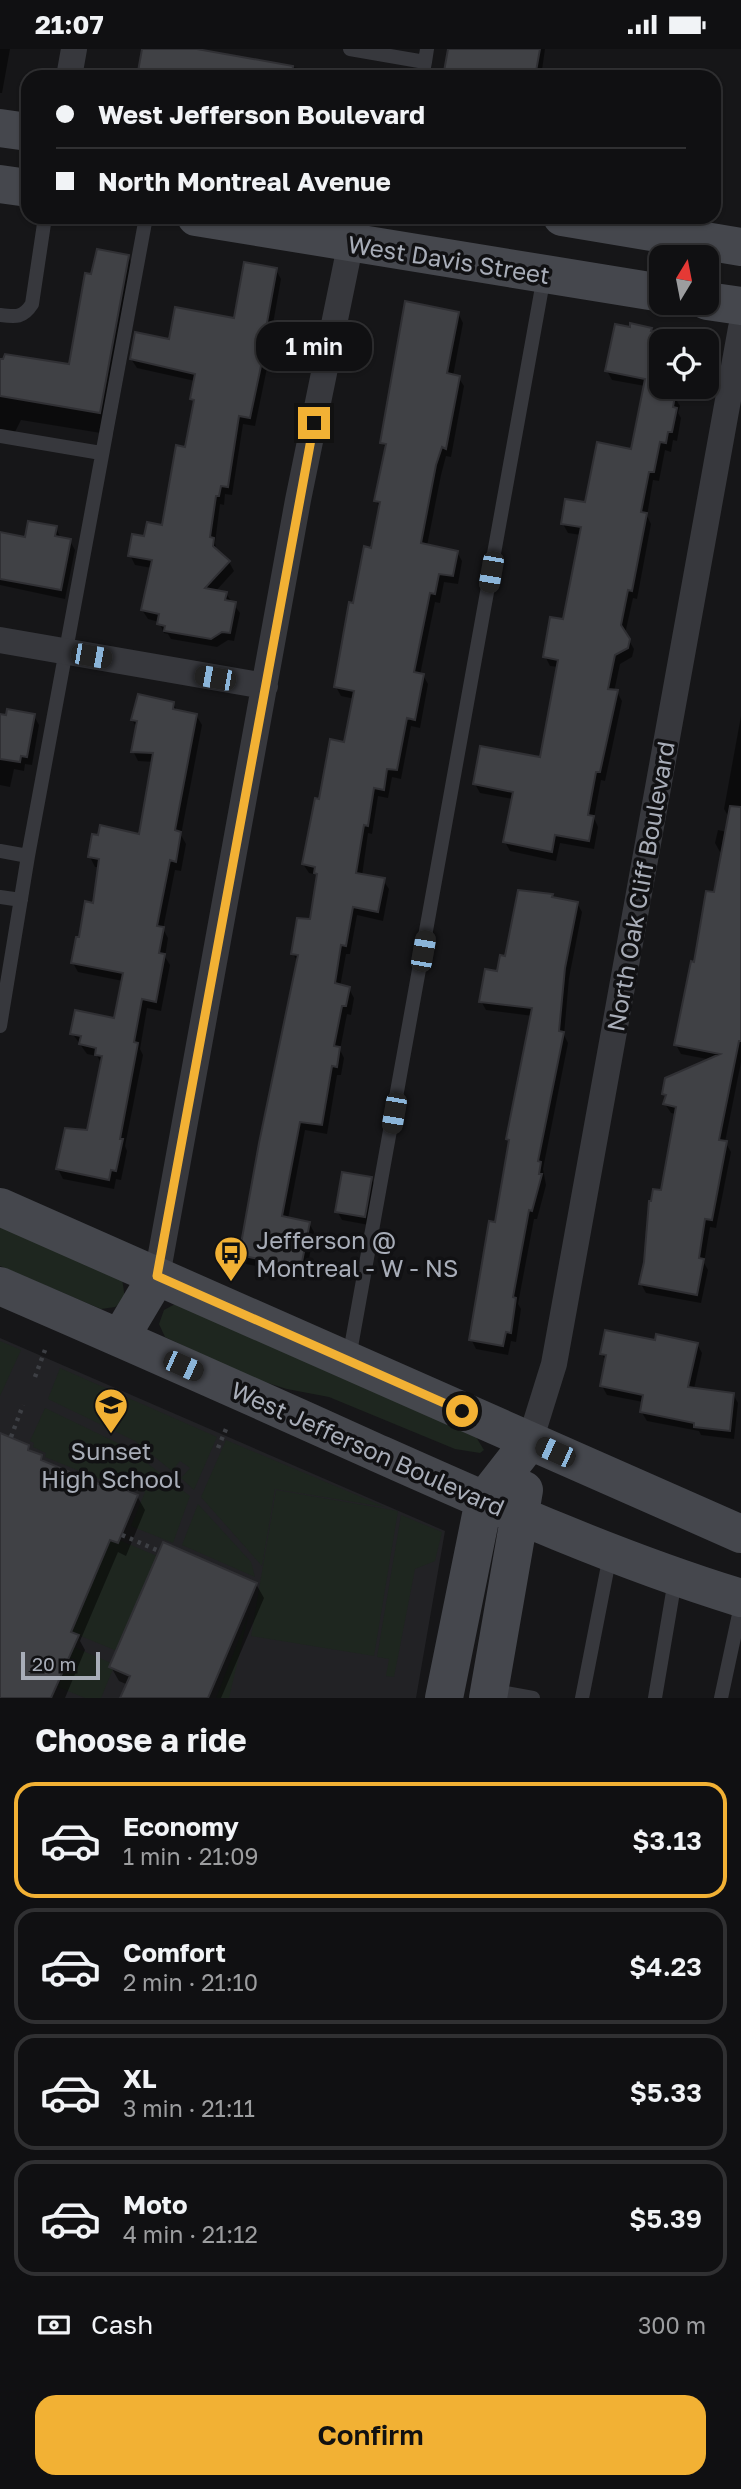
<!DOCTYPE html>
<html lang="en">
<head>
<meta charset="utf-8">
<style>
	:root { --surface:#101012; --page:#1e1e20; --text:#f1f3f6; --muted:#9c9d9f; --line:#303032; --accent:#f2b134 }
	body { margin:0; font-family:"Golos Text",sans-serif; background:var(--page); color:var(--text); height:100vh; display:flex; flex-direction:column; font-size:26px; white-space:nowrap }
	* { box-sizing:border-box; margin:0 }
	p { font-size:23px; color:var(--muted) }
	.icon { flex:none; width:38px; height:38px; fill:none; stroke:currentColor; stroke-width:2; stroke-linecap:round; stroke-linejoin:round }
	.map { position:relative; height:1649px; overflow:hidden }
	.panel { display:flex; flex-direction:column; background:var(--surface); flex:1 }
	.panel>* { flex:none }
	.hud { position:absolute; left:21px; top:21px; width:700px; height:154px; border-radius:21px; box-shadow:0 2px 5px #0004,0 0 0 2px var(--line); display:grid; align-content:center; height:154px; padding:0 35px; background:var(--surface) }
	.needle { width:46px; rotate:10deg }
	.tools { position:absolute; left:649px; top:196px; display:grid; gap:14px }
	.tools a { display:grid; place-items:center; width:70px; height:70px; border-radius:14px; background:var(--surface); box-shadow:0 2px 5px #0004,0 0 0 2px var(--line); font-size:35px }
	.scale { position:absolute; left:21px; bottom:18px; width:79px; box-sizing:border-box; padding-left:7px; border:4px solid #a8adb8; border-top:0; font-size:19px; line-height:24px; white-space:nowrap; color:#a8adb8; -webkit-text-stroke:5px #111113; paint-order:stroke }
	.end { position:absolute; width:32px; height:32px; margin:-16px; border:9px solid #f2b134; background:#111; box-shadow:0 0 0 4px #111 }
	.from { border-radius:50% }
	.bubble { position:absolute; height:49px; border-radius:21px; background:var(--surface); box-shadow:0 2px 5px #0004,0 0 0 2px var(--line); font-size:23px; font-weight:600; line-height:49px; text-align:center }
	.car { position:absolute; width:21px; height:42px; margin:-21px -10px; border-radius:9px; box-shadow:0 0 5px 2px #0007; background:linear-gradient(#222 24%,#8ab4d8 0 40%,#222 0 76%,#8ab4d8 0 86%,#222 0) }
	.hud b { display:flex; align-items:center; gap:24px; height:66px; font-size:26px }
	.hud b+b { border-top:2px solid var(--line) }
	.hud i { width:18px; height:18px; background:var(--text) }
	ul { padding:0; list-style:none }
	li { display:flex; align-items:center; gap:21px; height:116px; margin:0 14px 10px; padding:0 21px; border:4px solid var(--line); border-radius:21px }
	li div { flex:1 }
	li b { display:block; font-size:26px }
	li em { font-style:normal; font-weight:600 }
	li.selected { border-color:var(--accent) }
	li>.icon { width:63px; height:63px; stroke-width:1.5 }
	h2 { padding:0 35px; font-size:32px; line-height:84px }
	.pay { display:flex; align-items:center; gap:18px; height:77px; padding:0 35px; font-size:26px }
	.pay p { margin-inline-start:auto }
	.button { display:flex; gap:14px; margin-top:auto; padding:14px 35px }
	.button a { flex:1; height:80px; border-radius:21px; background:var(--accent); color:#111; font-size:28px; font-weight:600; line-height:80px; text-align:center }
	.status { display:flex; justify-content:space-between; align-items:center; height:49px; padding:0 35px; background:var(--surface); direction:ltr }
	.status svg { height:19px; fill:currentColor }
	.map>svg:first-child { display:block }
	.built { fill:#222225 }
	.green { fill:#1e261f }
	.shadow { fill:#0007 }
	.building { fill:#404145; stroke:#303034; stroke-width:2 }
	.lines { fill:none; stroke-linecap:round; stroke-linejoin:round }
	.path { stroke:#3d3f44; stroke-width:4.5; stroke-dasharray:3.5 5; stroke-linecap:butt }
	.lane { stroke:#37383d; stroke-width:14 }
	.street { stroke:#37383d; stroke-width:26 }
	.secondary { stroke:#45474d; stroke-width:38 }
	.route { stroke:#f2b134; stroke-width:9 }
	.labels { text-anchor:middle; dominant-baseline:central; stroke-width:7; stroke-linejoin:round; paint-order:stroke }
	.street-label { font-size:24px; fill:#a8adb8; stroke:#111113 }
	.poi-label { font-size:24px; fill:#a8adb8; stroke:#111113; text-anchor:start }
</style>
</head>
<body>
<div class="status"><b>21:07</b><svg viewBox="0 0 49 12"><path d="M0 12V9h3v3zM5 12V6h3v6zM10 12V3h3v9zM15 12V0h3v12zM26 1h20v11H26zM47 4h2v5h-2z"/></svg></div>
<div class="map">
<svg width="741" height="1649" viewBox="0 0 741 1649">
	<rect width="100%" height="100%" fill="#161618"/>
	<path class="built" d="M0 1289 445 1482 416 1649H0Z"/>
	<path class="green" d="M0 1177 122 1229 125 1250 115 1258 101 1260 0 1217Z
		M177 1254 473 1383 484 1401 480 1404 455 1400 329 1348 287 1340 252 1329 165 1288 159 1275 164 1261Z
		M0 1292 21 1301 0 1347Z
		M60 1319 217 1388 194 1441 181 1429 190 1419 180 1412 172 1422 135 1392 48 1350Z
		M45 1359 126 1398 190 1447 173 1494 131 1477 145 1443 104 1427 102 1431 45 1408 46 1404 33 1398 34 1394 30 1392Z
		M226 1391 385 1458 275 1440 262 1517 201 1448Z
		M276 1441 398 1462 374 1607 251 1587Z
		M198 1455 251 1513 255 1528 182 1496Z
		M401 1466 442 1483 435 1512 415 1520 394 1628 386 1627 389 1610 377 1608Z
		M110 1491 118 1494 119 1491 157 1507 117 1602 71 1583Z
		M249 1564 229 1649H216Z
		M74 1598 111 1614 110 1618 113 1620 101 1649H85L58 1638Z"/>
	<path class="shadow" d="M0 0H10L2 44H0Z
		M144 0H186L350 28H139Z
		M449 0H545L541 28H445Z
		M128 208 141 231 113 386 21 371 9 395 0 393V311L70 317 93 227Z
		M276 221 281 230 271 286 273 290 255 377 243 375 232 446 225 445 224 456 220 455 215 494 217 504 229 513 234 522 215 543 226 545 240 564 234 592 228 591 217 598 171 590 168 585 164 584 159 573 148 570 142 561 152 519 135 516 130 506 145 489 163 478 186 400 195 355 192 350 195 332 137 319 131 310 170 292 235 271Z
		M458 264 463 274 453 327 458 328 464 337 451 408 446 407 441 426 427 497 457 503 462 512 458 535 444 533 440 554 435 553 420 626H423L428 635 420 679 411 677 401 730 392 728 388 749 378 747 372 785 368 784 362 827 383 831 389 840 383 872 357 866 350 905H346L340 938 349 940 354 949 351 966 347 965 340 1001 344 1009 341 1026H337L327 1085 305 1081 288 1170 309 1174 314 1183 305 1231 279 1227 275 1221 246 1215 241 1206 298 913 293 905 311 872 317 826 309 824 303 815 320 752 345 695 355 650 341 647 336 638 354 556 372 501 380 459 376 452 387 401 382 394Z
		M651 280 653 284 676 289 678 292H662V338H676L675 349 680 357 678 364 681 369 677 392 673 391 671 403 665 401 659 432 653 431 647 467 651 475 637 550 633 549 625 585 634 600 632 608 620 615 614 643H617L622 652 605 732 601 731 594 769 598 778 594 800 560 794 556 812 510 802 505 793 513 750 480 744 475 735 541 710 559 618 550 617 545 607 564 572 581 486 568 484 563 475 586 455 633 402 645 337 612 331 607 322Z
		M56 479 61 490 70 492 75 501 65 550 0 536V485L26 490Z
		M173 654 178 663 196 666 202 676 181 786 186 795 181 822 175 821 163 880 168 889 165 908 170 916 161 962 147 959 140 1000 143 1006 125 1097 127 1102 121 1131 116 1130 114 1140 63 1130 58 1120 89 1083 102 1015 97 1007 87 1005 72 984 115 971 123 932 78 923 73 914 94 856 99 818H95L90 808 141 788 154 713 138 712 133 702 137 679 132 671Z
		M0 666 34 667 39 676 32 716 25 715 24 722 14 720 10 738 0 736Z
		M741 667V1013L725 1093 731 1103 716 1179 710 1178 704 1214 708 1221 701 1254 646 1244 641 1235 662 1143 676 1065 671 1064 665 1055 667 1049 664 1045 712 1011 681 1005 676 996 695 915 716 845 723 804 720 803 715 794 718 781 727 783 730 770 724 760Z
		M552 846 554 850 577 854 582 863 569 929 564 986 568 994 543 1120 546 1136 537 1170H534L518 1255 521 1260 516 1293 511 1292 508 1306 476 1300 471 1290 497 1175 510 1094 508 1090 533 967 486 961 481 952 507 909Z
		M371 1129 376 1139 369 1176 342 1171 337 1162Z
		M656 1293 697 1295 702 1304 694 1340 733 1345 738 1354 734 1390 701 1386 699 1382 647 1372 641 1362 643 1353 607 1346 602 1337 606 1313 602 1305Z
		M0 1386 28 1398 31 1404 41 1408 45 1414 107 1440 137 1447 145 1461 126 1507 118 1503 80 1592 85 1601 65 1649H0Z
		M256 1535 264 1549 221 1649H122L128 1636 119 1632 111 1618Z"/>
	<path class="building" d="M142 0H197L293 17 292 28H137Z
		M448 0H540L535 28H443Z
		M97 200 129 206 100 364 0 347V310H3L5 305 69 315 85 224 91 225Z
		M244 213 277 219 266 279H269L250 369 239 367 228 438 221 437 219 447H216L210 488 214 489 213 497 230 512 205 539 227 543 225 551 236 553 230 584 222 583 211 590 164 582 165 577 157 575 159 565 141 561 152 511 128 507 132 485 144 487 147 473 162 476 176 396 185 398 194 351 190 350 195 325 130 310 135 283 169 290 175 258 234 269Z
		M405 252 459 263 447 324 460 327 446 400 442 398 436 416 421 494 458 502 453 527 439 525 435 545 430 544 414 623 424 625 415 671 407 669 397 721 387 720 384 741 374 739 368 777 364 776 356 824 385 829 378 863 353 858 346 897 341 896 335 934 350 938 346 957H342L334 997 340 998 337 1018 332 1017 322 1076 300 1073 282 1167 310 1173 300 1223 272 1218 273 1213 239 1206 259 1094 298 906 291 905 297 869 310 870 317 825 314 824 315 818 302 815 315 749 319 750 330 690 344 693 354 642 334 638 349 553 353 554 364 497 371 499 380 453 374 452 386 395 380 394Z
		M630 274 652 279 651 282 662 284V344L675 347 673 358 677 359 672 383H668L666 394 660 393 654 423H649L641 463 647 464 632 542 628 541 621 576 630 590 628 599 615 606 608 640 618 641 600 723H596L588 766 594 767 589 792 555 786 552 803 503 793 513 743 473 735 480 697 540 708 558 611 543 608 550 568 563 570 581 478 561 475 565 450 585 453 597 393 631 400 645 330 605 322 615 275 630 278Z
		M28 472 57 477 55 487 71 490 61 541 0 530V483L25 488Z
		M138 645 174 653 173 660 197 665 175 781 181 783 176 813 170 811 157 877 164 878 159 904 165 905 156 953 142 950 134 993 138 994 120 1090H123L116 1122 111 1121 109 1131 56 1120 65 1079 87 1081 102 1007 95 1006 96 999 79 995 81 987 70 985 75 961 114 969 123 924 71 914 76 888H79L85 852 93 854 99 810 88 808 92 785 98 786 100 776 139 785 153 704 131 703 137 672 131 671Z
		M7 660 35 665 27 708 21 707 20 713 0 710V665L6 666Z
		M730 757 741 758V992H739L719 1091 727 1092 712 1171 705 1170 699 1209 704 1210 697 1246 639 1235 644 1213 649 1152H651L653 1140 661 1141 676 1058 663 1055 666 1046 662 1045 665 1029 720 1005 674 996 691 912 694 913 706 842 714 843Z
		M518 841 553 845 552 848 578 853 565 919 559 982 564 983 538 1112 541 1113 539 1125H542L532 1162 529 1161 513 1248 516 1249 511 1284 506 1283 503 1297 469 1291 489 1172 495 1173 509 1091 506 1090 532 959 479 953 485 920 497 922 500 906 505 907Z
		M342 1123 372 1128 365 1168 335 1163Z
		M605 1281 655 1291 656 1285 698 1294 688 1338 734 1344 730 1382 694 1378V1374L640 1363 643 1346 600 1337 606 1306 600 1305Z
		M0 1384 29 1396 28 1401 42 1406 41 1411 106 1438 107 1433 138 1446 118 1494 110 1491 71 1583 79 1586 51 1649H0Z
		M163 1493 257 1534 208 1649H120L130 1627 109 1618Z"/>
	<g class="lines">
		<path class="path" d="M35 1328 45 1301
			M11 1388 23 1356
			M218 1399 226 1380
			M122 1486 159 1502"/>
		<path class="lane" d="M350 0 425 13 427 0
			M422 28 425 13
			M0 266C16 268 23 269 32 255L45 168
			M0 387 101 404
			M0 802 28 807
			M0 848 21 851
			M0 977 28 807 146 168
			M349 1309 544 227
			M490 1641 533 1649
			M582 1649 610 1506
			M655 1649 675 1531
			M721 1649 741 1556"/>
		<path class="street" d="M69 28 74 0
			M0 591 265 637
			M157 1227 298 451 356 168
			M530 1392 554 1315 741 279"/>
		<path class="secondary" d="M0 79 28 83
			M0 135 28 139
			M196 168 662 244
			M562 168 741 198
			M707 252 741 257
			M0 1158 741 1485
			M0 1237C125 1291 249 1346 373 1402 494 1456 614 1510 741 1549
			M120 1289 157 1227
			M444 1649 484 1451 530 1392
			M488 1649 524 1441"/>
	</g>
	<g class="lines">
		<path class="route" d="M314 374 157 1227 462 1362"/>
	</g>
	<defs>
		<g id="bus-pin" transform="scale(1.75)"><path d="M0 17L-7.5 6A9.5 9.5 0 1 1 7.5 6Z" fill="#f2b134" stroke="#111113"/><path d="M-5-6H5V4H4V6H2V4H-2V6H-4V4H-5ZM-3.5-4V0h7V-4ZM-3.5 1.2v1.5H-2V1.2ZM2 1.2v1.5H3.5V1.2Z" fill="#111"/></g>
		<g id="school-pin" transform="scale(1.75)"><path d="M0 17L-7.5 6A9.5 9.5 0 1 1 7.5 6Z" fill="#f2b134" stroke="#111113"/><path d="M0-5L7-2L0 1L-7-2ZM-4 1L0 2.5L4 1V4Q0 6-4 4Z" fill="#111"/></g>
	</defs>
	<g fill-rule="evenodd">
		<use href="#bus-pin" x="231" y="1204"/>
		<use href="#school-pin" x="111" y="1356"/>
	</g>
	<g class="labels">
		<g class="street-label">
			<text transform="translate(449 210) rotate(9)">West Davis Street</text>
			<text transform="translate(640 837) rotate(-80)">North Oak Cliff Boulevard</text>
			<text transform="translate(368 1399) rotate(24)">West Jefferson Boulevard</text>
		</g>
		<g class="poi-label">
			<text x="256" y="1190">Jefferson @<tspan x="256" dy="28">Montreal - W - NS</tspan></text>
			<text x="111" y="1401" text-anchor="middle">Sunset<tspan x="111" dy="28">High School</tspan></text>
		</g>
	</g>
</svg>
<div class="tools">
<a><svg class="needle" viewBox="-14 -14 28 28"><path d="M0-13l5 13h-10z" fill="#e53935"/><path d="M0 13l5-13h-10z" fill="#9c9d9f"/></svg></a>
<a><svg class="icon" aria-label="locate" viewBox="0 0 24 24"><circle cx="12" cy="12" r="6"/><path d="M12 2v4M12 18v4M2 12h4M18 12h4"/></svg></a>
</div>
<div class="scale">20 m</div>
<i class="end from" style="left:462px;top:1362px"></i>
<i class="end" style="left:314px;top:374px"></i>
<div class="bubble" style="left:256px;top:273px;width:116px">1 min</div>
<i class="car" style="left:491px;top:523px;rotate:190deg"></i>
<i class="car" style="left:91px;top:607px;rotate:100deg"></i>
<i class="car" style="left:215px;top:629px;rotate:280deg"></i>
<i class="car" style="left:423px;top:902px;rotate:10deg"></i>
<i class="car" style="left:394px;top:1064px;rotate:190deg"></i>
<i class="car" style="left:183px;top:1317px;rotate:114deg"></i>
<i class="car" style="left:555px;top:1403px;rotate:294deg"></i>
<div class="hud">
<b><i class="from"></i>West Jefferson Boulevard</b>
<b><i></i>North Montreal Avenue</b>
</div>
</div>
<section class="panel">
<h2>Choose a ride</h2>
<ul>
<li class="selected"><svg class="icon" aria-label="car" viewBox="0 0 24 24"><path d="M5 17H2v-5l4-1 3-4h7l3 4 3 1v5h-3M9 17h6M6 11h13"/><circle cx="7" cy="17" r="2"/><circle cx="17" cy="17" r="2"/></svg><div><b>Economy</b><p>1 min · 21:09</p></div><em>$3.13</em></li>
<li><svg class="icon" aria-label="car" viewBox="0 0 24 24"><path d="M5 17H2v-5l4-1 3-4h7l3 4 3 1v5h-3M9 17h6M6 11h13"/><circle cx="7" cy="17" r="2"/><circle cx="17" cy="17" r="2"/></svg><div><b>Comfort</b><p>2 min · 21:10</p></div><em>$4.23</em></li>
<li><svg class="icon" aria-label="car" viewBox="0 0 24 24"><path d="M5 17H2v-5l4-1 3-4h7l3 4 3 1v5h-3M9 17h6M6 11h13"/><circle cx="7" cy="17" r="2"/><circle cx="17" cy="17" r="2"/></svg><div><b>XL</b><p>3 min · 21:11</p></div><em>$5.33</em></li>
<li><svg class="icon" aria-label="car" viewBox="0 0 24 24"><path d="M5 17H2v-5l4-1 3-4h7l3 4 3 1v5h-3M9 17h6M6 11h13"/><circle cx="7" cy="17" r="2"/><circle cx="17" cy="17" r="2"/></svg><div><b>Moto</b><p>4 min · 21:12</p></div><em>$5.39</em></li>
</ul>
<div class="pay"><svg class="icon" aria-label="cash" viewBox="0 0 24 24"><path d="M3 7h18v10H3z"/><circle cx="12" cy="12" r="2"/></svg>Cash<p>300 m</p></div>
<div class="button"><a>Confirm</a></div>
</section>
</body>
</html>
